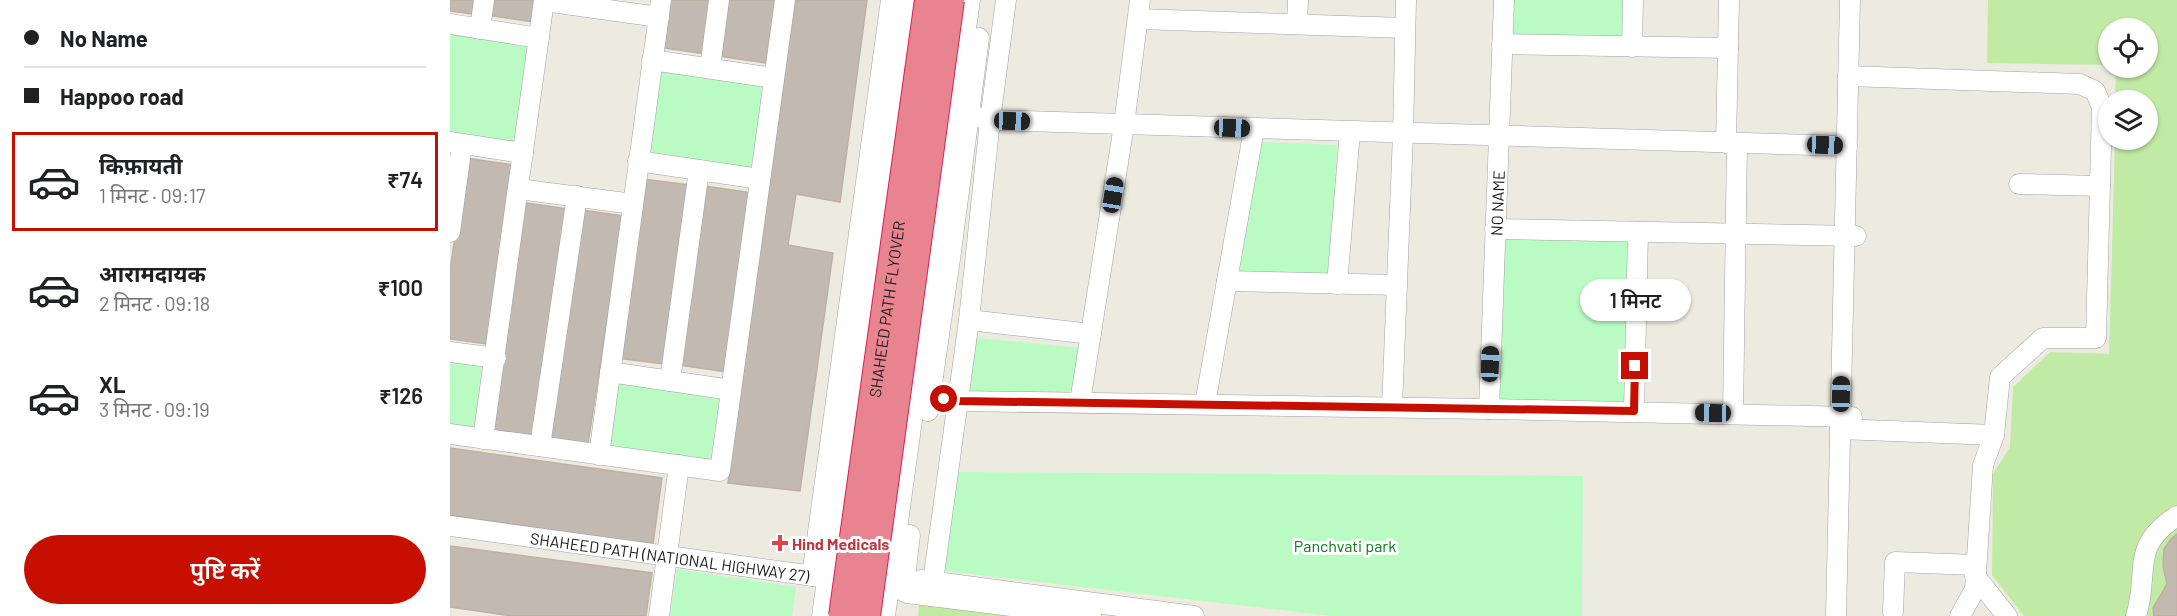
<!DOCTYPE html>
<html lang="hi">
<head>
<meta charset="utf-8">
<style>
	:root { --surface:#fff; --page:#f6f6f6; --text:#202124; --muted:#757577; --line:#e0e0e0; --accent:#c70f00 }
	body { margin:0; font-family:Barlow,"Noto Sans Devanagari",sans-serif; background:var(--page); color:var(--text); height:100vh; display:flex; flex-direction:column; font-size:22px; white-space:nowrap }
	* { box-sizing:border-box; margin:0 }
	p { font-size:20px; color:var(--muted) }
	.icon { flex:none; width:33px; height:33px; fill:none; stroke:currentColor; stroke-width:2; stroke-linecap:round; stroke-linejoin:round }
	.map { position:relative; flex:1; overflow:hidden }
	.side { display:flex; flex-direction:column; background:var(--surface); width:450px }
	.side>* { flex:none }
	.hud { display:grid; align-content:center; height:132px; padding:0 24px; background:var(--surface) }
	.tools { position:absolute; left:1648px; top:18px; display:grid; gap:12px }
	.tools a { display:grid; place-items:center; width:60px; height:60px; border-radius:50%; background:var(--surface); box-shadow:0 2px 4px #0004; font-size:30px }
	.end { position:absolute; width:27px; height:27px; margin:-14px; border:8px solid #c70f00; background:#fff; box-shadow:0 0 0 3px #fff }
	.from { border-radius:50% }
	.bubble { position:absolute; height:42px; border-radius:21px; background:var(--surface); box-shadow:0 2px 4px #0004; font-size:20px; font-weight:600; line-height:42px; text-align:center }
	.car { position:absolute; width:18px; height:36px; margin:-18px -9px; border-radius:8px; box-shadow:0 0 4px 2px #0007; background:linear-gradient(#222 24%,#8ab4d8 0 40%,#222 0 76%,#8ab4d8 0 86%,#222 0) }
	.hud b { display:flex; align-items:center; gap:21px; height:57px; font-size:22px }
	.hud b+b { border-top:2px solid var(--line) }
	.hud i { width:15px; height:15px; background:var(--text) }
	ul { padding:0; list-style:none }
	li { display:flex; align-items:center; gap:18px; height:99px; margin:0 12px 9px; padding:0 12px; border:3px solid transparent; border-radius:0px }
	li div { flex:1 }
	li b { display:block; font-size:22px }
	li em { font-style:normal; font-weight:600 }
	li.on { border-color:var(--accent) }
	li>.icon { width:54px; height:54px; stroke-width:1.5 }
	.cta { display:flex; gap:12px; margin-top:auto; padding:12px 24px }
	.cta a { flex:1; height:69px; border-radius:36px; background:var(--accent); color:#fff; font-size:24px; font-weight:600; line-height:69px; text-align:center }
	main { display:flex; flex:1; min-height:0 }
	.map>svg:first-child { display:block }
	.grass { fill:#c1eaa4 }
	.park { fill:#bafbc4 }
	.building { fill:#c2b9b0; stroke:#bfb1a3; stroke-width:1.5 }
	.lines { fill:none; stroke-linecap:round; stroke-linejoin:round }
	.minor-casing { stroke:#a2a2a2; stroke-width:21 }
	.minor { stroke:#fff; stroke-width:20 }
	.highway-bridge-casing { stroke:#db1e51; stroke-width:30; stroke-linecap:butt }
	.highway-bridge { stroke:#e88490; stroke-width:28 }
	.route { stroke:#c70f00; stroke-width:8 }
	.health-dot { fill:#e0444e; stroke:#fff; stroke-width:2 }
	.labels { text-anchor:middle; dominant-baseline:central; stroke-width:6; stroke-linejoin:round; paint-order:stroke }
	.street-label { font-size:16px; fill:#1b1b1b; stroke:#fff }
	.health-label { font-size:16px; font-weight:bold; fill:#be3a42; stroke:#fff; text-anchor:start }
	.park-label { font-size:16px; fill:#087b1a; stroke:#fff }
</style>
</head>
<body>
<main>
<section class="side">
<div class="hud">
<b><i class="from"></i>No Name</b>
<b><i></i>Happoo road</b>
</div>
<ul>
<li class="on"><svg class="icon" aria-label="car" viewBox="0 0 24 24"><path d="M5 17H2v-5l4-1 3-4h7l3 4 3 1v5h-3M9 17h6M6 11h13"/><circle cx="7" cy="17" r="2"/><circle cx="17" cy="17" r="2"/></svg><div><b>किफ़ायती</b><p>1 मिनट · 09:17</p></div><em>₹74</em></li>
<li><svg class="icon" aria-label="car" viewBox="0 0 24 24"><path d="M5 17H2v-5l4-1 3-4h7l3 4 3 1v5h-3M9 17h6M6 11h13"/><circle cx="7" cy="17" r="2"/><circle cx="17" cy="17" r="2"/></svg><div><b>आरामदायक</b><p>2 मिनट · 09:18</p></div><em>₹100</em></li>
<li><svg class="icon" aria-label="car" viewBox="0 0 24 24"><path d="M5 17H2v-5l4-1 3-4h7l3 4 3 1v5h-3M9 17h6M6 11h13"/><circle cx="7" cy="17" r="2"/><circle cx="17" cy="17" r="2"/></svg><div><b>XL</b><p>3 मिनट · 09:19</p></div><em>₹126</em></li>
</ul>
<div class="cta"><a>पुष्टि करें</a></div>
</section>
<div class="map">
<svg width="1727" height="616" viewBox="0 0 1727 616">
	<rect width="100%" height="100%" fill="#edeae0"/>
	<path class="grass" d="M1538 0H1727V616H1574L1542 575 1543 474 1560 447 1563 387 1600 352 1659 354 1665 140H1698V100H1665L1666 68H1698V28H1659V65L1537 63Z
		M469 602 577 616H468Z"/>
	<path class="park" d="M1064 0H1175L1173 39 1063 36Z
		M0 31 81 42 67 144 0 135Z
		M209 68 315 83 303 171 196 156Z
		M811 142 887 145 880 278 789 274Z
		M1050 236 1179 240 1174 407 1045 403Z
		M527 338 633 348 623 395 517 393Z
		M0 360 36 364 27 431 0 427Z
		M167 380 270 394 260 462 157 447Z
		M508 472 1133 476 1132 616H883L495 571Z
		M227 569 346 587 342 616H220Z"/>
	<path class="building" d="M0 0H24L22 14 0 11Z
		M39 0H87L83 22 37 15Z
		M215 0H262L255 54 208 47Z
		M277 0H325L316 63 269 56Z
		M345 0H417L390 202 346 194 338 245 383 253 350 491 278 483Z
		M16 158 63 165 37 344 0 339V271Z
		M193 179 240 185 214 364 167 358Z
		M255 186 302 193 276 372 229 365Z
		M76 203 118 209 83 437 42 431Z
		M132 210 173 216 138 444 97 438Z
		M0 448 212 478 203 544 0 515Z
		M1727 534V616H1704L1703 608 1717 584 1713 566 1714 549 1721 539Z
		M0 546 202 573 196 616H62L0 607Z"/>
	<g class="lines">
		<g class="minor-casing">
			<g id="minor">
				<path d="M94 1 209 17"/>
				<path d="M688 19 955 28"/>
				<path d="M0 24 89 38"/>
				<path d="M847 24 848 0"/>
				<path d="M30 29 34 0"/>
				<path d="M1052 44 1278 48"/>
				<path d="M1182 47 1183 0"/>
				<path d="M202 60 324 78"/>
				<path d="M260 68 269 0"/>
				<path d="M1398 76 1630 84 1645 91 1652 107 1646 338H1593L1550 377 1544 435 1533 465 1525 589 1510 616"/>
				<path d="M519 115 540 120 1397 146"/>
				<path d="M0 142 73 153"/>
				<path d="M1276 143 1279 0"/>
				<path d="M188 161 310 179"/>
				<path d="M1569 184 1650 186"/>
				<path d="M68 189 183 204"/>
				<path d="M1045 229 1406 236"/>
				<path d="M0 232 12 144"/>
				<path d="M777 281 947 285"/>
				<path d="M887 284 900 132"/>
				<path d="M519 320 641 334"/>
				<path d="M0 352 46 358"/>
				<path d="M160 372 281 390"/>
				<path d="M220 381 249 170"/>
				<path d="M480 397 508 401 1039 409 1402 417"/>
				<path d="M630 402 674 125 690 0"/>
				<path d="M755 404 804 129"/>
				<path d="M942 407 953 134 956 0"/>
				<path id="s1" d="M1039 409 1054 0"/>
				<path d="M478 411 501 252 529 38"/>
				<path d="M1184 411 1188 232"/>
				<path d="M1283 414 1287 143"/>
				<path d="M1390 429 1544 435"/>
				<path d="M0 434 270 471 335 0"/>
				<path d="M33 439 94 0"/>
				<path d="M90 446 127 196"/>
				<path d="M149 455 211 0"/>
				<path id="s2" d="M0 526 378 578 440 584 457 593 641 616"/>
				<path d="M362 576 441 0"/>
				<path d="M1525 576 1557 616"/>
				<path d="M455 577 460 535"/>
				<path d="M471 580 744 616"/>
				<path d="M481 596 519 320 540 120 556 0"/>
				<path d="M1443 612 1445 562 1526 565"/>
				<path d="M209 616 229 465"/>
				<path d="M372 616 458 0"/>
				<path d="M435 616 520 0"/>
				<path d="M1386 616 1400 0"/>
				<path d="M1686 616C1700 571 1679 547 1727 516"/>
			</g>
		</g>
		<use href="#minor" class="minor"/>
		<g class="highway-bridge-casing">
			<g id="highway-bridge">
				<path id="s3" d="M393 616 479 0"/>
				<path d="M416 616 500 0"/>
			</g>
		</g>
		<use href="#highway-bridge" class="highway-bridge"/>
	</g>
	<g class="lines">
		<path class="route" d="M494 399 508 401 1184 411 1185 366"/>
	</g>
	<path class="health-dot" d="M327 534h6v6h6v6h-6v6h-6v-6h-6v-6h6z"/>
	<g class="labels">
		<g class="street-label">
			<text stroke="none"><textPath href="#s1" startOffset="206">NO NAME</textPath></text>
			<text stroke="none"><textPath href="#s3" startOffset="310">SHAHEED PATH FLYOVER</textPath></text>
			<text stroke="none"><textPath href="#s2" startOffset="222">SHAHEED PATH (NATIONAL HIGHWAY 27)</textPath></text>
		</g>
		<g class="health-label">
			<text x="342" y="543">Hind Medicals</text>
		</g>
		<g class="park-label">
			<text x="895" y="545">Panchvati park</text>
		</g>
	</g>
</svg>
<div class="tools">
<a><svg class="icon" aria-label="locate" viewBox="0 0 24 24"><circle cx="12" cy="12" r="6"/><path d="M12 2v4M12 18v4M2 12h4M18 12h4"/></svg></a>
<a><svg class="icon" aria-label="layers" viewBox="0 0 24 24"><path d="M12 4l9 5-9 5-9-5zM3 14l9 5 9-5"/></svg></a>
</div>
<i class="end from" style="left:494px;top:399px"></i>
<i class="end" style="left:1185px;top:366px"></i>
<div class="bubble" style="left:1130px;top:279px;width:111px">1 मिनट</div>
<i class="car" style="left:562px;top:121px;rotate:92deg"></i>
<i class="car" style="left:782px;top:128px;rotate:92deg"></i>
<i class="car" style="left:1375px;top:145px;rotate:92deg"></i>
<i class="car" style="left:663px;top:195px;rotate:9deg"></i>
<i class="car" style="left:1040px;top:364px;rotate:2deg"></i>
<i class="car" style="left:1391px;top:394px;rotate:1deg"></i>
<i class="car" style="left:1263px;top:413px;rotate:271deg"></i>
</div>
</main>
</body>
</html>
